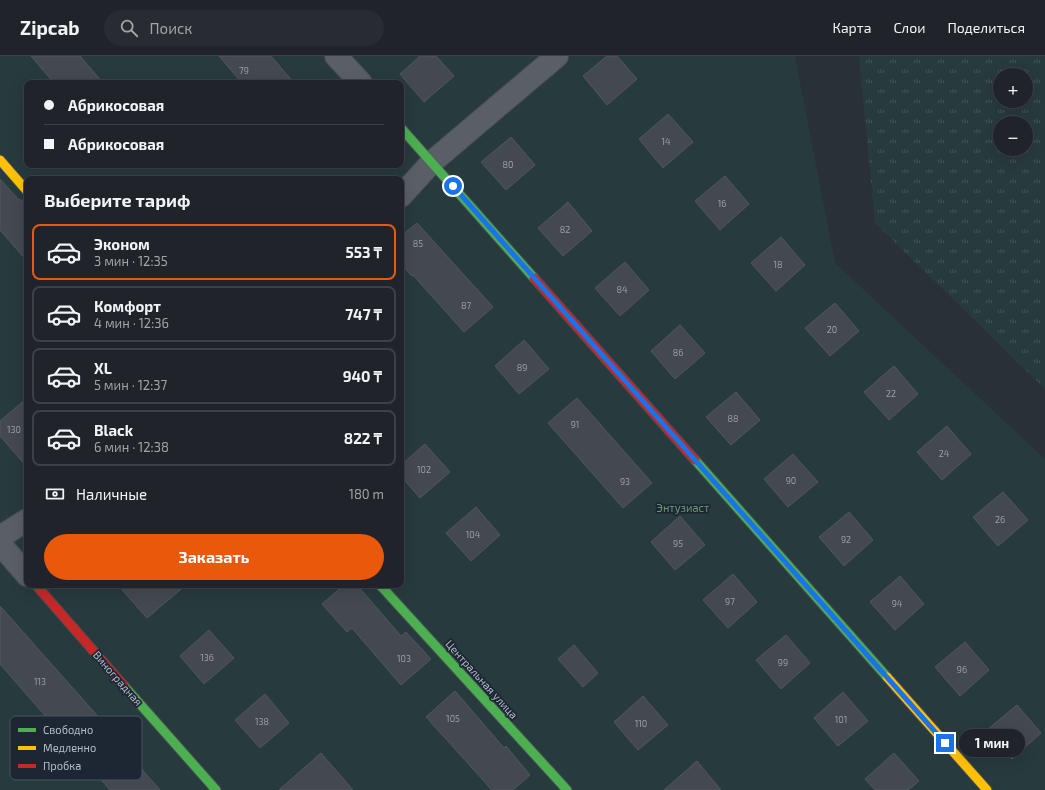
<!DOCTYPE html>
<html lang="ru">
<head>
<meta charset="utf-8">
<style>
	:root { --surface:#20242a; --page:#282c32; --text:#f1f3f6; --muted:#a2a4a8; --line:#3d4147; --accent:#ea580c }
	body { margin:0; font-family:"Exo 2",sans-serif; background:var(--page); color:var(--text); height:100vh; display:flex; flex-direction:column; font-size:15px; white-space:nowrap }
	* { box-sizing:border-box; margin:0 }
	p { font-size:13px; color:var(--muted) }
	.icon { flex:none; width:22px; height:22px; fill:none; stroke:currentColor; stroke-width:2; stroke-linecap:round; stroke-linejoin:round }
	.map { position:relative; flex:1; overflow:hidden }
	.details { position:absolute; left:24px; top:120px; width:380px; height:412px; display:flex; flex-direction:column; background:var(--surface); border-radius:8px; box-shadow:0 4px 16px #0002,0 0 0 1px var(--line) }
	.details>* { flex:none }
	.banner { position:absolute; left:24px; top:24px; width:380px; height:88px; border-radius:8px; box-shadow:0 4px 16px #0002,0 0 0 1px var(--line); display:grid; align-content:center; height:88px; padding:0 20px; background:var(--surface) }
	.buttons { position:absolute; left:993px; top:12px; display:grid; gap:8px }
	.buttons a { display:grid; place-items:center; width:40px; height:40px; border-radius:50%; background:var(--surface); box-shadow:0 4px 16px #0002,0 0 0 1px var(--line); font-size:20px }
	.end { position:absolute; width:18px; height:18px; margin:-9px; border:5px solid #1a73e8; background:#fff; box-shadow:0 0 0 2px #fff }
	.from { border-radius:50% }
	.bubble { position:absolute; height:28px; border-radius:14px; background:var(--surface); box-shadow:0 4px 16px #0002,0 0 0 1px var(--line); font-size:13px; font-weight:700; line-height:28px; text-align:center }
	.banner b { display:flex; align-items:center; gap:14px; height:38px; font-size:15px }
	.banner b+b { border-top:1px solid var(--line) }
	.banner i { width:10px; height:10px; background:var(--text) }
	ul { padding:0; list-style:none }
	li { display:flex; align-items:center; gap:12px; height:56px; margin:0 8px 6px; padding:0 12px; border:2px solid var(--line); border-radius:8px }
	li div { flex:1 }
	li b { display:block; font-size:15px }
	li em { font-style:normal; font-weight:700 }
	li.current { border-color:var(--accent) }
	li>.icon { width:36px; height:36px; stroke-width:1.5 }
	h2 { padding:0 20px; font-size:18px; line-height:48px }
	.pay { display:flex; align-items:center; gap:10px; height:44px; padding:0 20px; font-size:15px }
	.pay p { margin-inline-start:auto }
	.button { display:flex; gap:8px; margin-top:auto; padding:8px 20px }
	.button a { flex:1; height:46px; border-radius:24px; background:var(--accent); color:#fff; font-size:16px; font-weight:700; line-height:46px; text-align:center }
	header { display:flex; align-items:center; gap:24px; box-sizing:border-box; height:56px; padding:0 20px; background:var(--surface); border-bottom:1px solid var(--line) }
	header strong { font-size:19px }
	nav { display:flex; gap:22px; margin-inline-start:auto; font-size:14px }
	.search { width:280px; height:36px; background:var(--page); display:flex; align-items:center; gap:10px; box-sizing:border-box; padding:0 14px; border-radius:22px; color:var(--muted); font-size:15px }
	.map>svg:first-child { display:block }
	.grass { fill:url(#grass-tufts); fill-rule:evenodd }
	.garden { fill:#273a3e; fill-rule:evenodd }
	.building { fill:#444950; stroke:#52575f }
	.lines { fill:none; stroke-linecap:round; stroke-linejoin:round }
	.street-casing { stroke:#484c53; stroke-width:24 }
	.fast-casing { stroke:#484c53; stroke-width:11 }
	.slow-casing { stroke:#484c53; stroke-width:11 }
	.jam-casing { stroke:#484c53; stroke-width:11 }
	.street { stroke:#5a5e66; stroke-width:22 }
	.fast { stroke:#4caf50; stroke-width:9 }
	.slow { stroke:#ffc107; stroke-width:9 }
	.jam { stroke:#c62828; stroke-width:9 }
	.route { stroke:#1a73e8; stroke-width:5 }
	.labels { text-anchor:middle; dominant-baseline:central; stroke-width:3.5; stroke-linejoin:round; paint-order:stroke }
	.number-label { font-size:9px; fill:#989fab }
	.park-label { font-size:11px; fill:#6b9a76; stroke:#1d2633 }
	.street-label { font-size:11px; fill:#b4bcc9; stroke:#1d2633 }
	.key { fill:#1d2633; stroke:#4a5360; stroke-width:1 }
	.key-label { font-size:11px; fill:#b4bcc9 }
</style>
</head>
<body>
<header>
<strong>Zipcab</strong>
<div class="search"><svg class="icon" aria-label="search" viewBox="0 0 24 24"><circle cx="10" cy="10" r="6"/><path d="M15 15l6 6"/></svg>Поиск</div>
<nav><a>Карта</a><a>Слои</a><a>Поделиться</a></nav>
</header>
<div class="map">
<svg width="1045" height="734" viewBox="0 0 1045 734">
	<defs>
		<pattern id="grass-tufts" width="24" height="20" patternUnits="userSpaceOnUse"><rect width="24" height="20" fill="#273a3e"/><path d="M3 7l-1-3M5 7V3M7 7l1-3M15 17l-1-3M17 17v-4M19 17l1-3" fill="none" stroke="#445559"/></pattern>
	</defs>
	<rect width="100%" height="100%" fill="#2a3038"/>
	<path class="grass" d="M859 0H1045V333L875 167ZM1000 19H1026V45H1000ZM1000 67H1026V93H1000Z"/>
	<path class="garden" d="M0 0H795L835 207 1045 403V734H0ZM27 27H401V109H27ZM27 123H401V529H27Z"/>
	<path class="building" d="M31 0H80L103 27H54Z
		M219 0H271L294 27H242Z
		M420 0H436L454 20 424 46 400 18Z
		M607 0H617L637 23 607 49 583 20Z
		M668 58 693 86 663 112 639 83Z
		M511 81 535 109 506 134 481 106Z
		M725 120 749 148 720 174 695 145Z
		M0 123 18 143 27 147V205L0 174Z
		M568 146 592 175 563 200 538 172Z
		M417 167 493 251 464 276 413 219 412 220 401 208V180Z
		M781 181 805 209 776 235 751 207Z
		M625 206 649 234 620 260 595 232Z
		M835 247 859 275 830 300 805 272Z
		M680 269 705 297 675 323 651 295Z
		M524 284 549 313 519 338 495 310Z
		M894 310 918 338 889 364 864 336Z
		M736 336 760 364 731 389 706 361Z
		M27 342V411L0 380V365Z
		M577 342 652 427 623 452 548 367Z
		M947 370 971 398 942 424 917 396Z
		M425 388 450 416 420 442 401 420V409Z
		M793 398 818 426 788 451 764 423Z
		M1003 436 1028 464 998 490 973 461Z
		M476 451 500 479 471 505 446 477Z
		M849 456 873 484 844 510 819 481Z
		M680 460 705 489 675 514 651 486Z
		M733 518 757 546 728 572 703 544Z
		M900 520 924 548 895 574 870 546Z
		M118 529H186L147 562Z
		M344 529H357L401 580 406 576 431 603 401 629 352 572 347 576 322 548Z
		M0 550 118 683 116 684 160 734H110L0 608Z
		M209 574 234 602 204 628 180 600Z
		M786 579 810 607 781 633 756 604Z
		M965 586 989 614 960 640 935 611Z
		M574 589 598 617 583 631 558 603Z
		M455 635 504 692 506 690 530 719 513 734H492L426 661Z
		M843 636 868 665 838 690 814 662Z
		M265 638 289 667 260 692 235 664Z
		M643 640 668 669 638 694 614 666Z
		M1017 649 1041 677 1012 703 987 674Z
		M321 697 353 734H279Z
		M894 697 919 725 908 734H875L865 723Z
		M697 705 721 734H664Z"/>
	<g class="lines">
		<g class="street-casing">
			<path id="street" d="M336 0 361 27
				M401 140 432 106 557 0
				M0 481 27 464
				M0 488 27 519"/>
		</g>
		<g class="fast-casing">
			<path id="fast" d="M401 72 534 222
				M695 404 887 621
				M380 529 567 734
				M124 630 216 734"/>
		</g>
		<g class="slow-casing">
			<path id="slow" d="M0 104 27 135
				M887 621 987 734"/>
		</g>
		<g class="jam-casing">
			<path id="jam" d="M534 222 695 404
				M36 529 124 630"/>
		</g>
		<use href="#street" class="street"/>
		<use href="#fast" class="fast"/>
		<use href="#slow" class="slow"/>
		<use href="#jam" class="jam"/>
	</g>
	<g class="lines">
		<path class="route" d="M453 130 945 687"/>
	</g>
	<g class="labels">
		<g class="number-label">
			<text x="244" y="14">79</text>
			<text x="666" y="85">14</text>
			<text x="508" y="108">80</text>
			<text x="722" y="147">16</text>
			<text x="565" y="173">82</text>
			<text x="418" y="187">85</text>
			<text x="778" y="208">18</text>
			<text x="622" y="233">84</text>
			<text x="466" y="249">87</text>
			<text x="832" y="273">20</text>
			<text x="678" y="296">86</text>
			<text x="522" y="311">89</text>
			<text x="891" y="337">22</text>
			<text x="733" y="362">88</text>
			<text x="575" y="368">91</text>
			<text x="14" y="373">130</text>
			<text x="944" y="397">24</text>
			<text x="424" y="413">102</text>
			<text x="791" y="424">90</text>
			<text x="625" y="425">93</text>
			<text x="1000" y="463">26</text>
			<text x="473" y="478">104</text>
			<text x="846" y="483">92</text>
			<text x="678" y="487">95</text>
			<text x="730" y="545">97</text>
			<text x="897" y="547">94</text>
			<text x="207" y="601">136</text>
			<text x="404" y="602">103</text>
			<text x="783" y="606">99</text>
			<text x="962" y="613">96</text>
			<text x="40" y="625">113</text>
			<text x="453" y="662">105</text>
			<text x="841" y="663">101</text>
			<text x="262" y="665">138</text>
			<text x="641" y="667">110</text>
		</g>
		<g class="park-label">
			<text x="683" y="451">Энтузиаст</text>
		</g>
		<g class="street-label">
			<text transform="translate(118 622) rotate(49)">Виноградная</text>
			<text transform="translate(482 623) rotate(48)">Центральная улица</text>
		</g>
	</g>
	<rect x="10" y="660" width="132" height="64" rx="6" class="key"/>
	<rect x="18" y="672" width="18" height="4" fill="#4caf50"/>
	<rect x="18" y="690" width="18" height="4" fill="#ffc107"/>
	<rect x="18" y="708" width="18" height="4" fill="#c62828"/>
	<g class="key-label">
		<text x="43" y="678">Свободно</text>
		<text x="43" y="696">Медленно</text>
		<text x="43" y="714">Пробка</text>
	</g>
</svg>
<div class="buttons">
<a>+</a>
<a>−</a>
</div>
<i class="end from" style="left:453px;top:130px"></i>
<i class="end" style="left:945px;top:687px"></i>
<div class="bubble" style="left:959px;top:673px;width:66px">1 мин</div>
<div class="banner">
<b><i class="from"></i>Абрикосовая</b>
<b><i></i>Абрикосовая</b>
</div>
<section class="details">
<h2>Выберите тариф</h2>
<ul>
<li class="current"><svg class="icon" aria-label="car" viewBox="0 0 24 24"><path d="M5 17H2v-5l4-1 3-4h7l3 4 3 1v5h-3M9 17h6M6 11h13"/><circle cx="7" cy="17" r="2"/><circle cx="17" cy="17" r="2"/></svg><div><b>Эконом</b><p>3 мин · 12:35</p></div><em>553 ₸</em></li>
<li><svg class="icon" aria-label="car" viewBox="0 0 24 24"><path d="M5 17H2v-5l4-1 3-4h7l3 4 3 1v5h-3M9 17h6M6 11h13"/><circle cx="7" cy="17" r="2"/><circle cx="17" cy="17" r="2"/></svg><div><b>Комфорт</b><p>4 мин · 12:36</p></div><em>747 ₸</em></li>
<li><svg class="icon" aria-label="car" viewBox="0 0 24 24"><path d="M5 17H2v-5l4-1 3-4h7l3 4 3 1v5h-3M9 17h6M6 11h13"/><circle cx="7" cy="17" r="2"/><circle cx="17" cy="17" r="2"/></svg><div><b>XL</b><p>5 мин · 12:37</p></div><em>940 ₸</em></li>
<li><svg class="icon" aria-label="car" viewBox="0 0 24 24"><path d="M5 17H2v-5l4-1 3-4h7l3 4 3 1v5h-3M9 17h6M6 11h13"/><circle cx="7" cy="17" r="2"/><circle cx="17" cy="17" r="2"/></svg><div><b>Black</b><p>6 мин · 12:38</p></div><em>822 ₸</em></li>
</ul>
<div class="pay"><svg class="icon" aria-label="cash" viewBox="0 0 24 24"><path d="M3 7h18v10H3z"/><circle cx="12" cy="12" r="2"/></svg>Наличные<p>180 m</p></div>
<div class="button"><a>Заказать</a></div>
</section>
</div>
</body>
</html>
